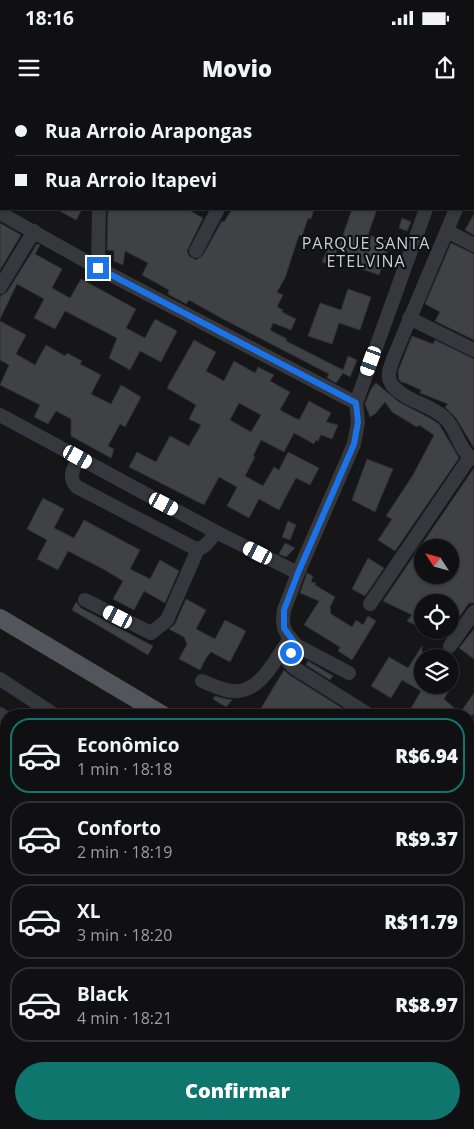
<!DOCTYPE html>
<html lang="pt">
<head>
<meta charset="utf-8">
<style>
	:root { --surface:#101012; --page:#19191b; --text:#f1f3f6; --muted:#9c9d9f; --line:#303032; --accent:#0f766e }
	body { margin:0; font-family:"Open Sans",sans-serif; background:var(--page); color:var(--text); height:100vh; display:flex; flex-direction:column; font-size:19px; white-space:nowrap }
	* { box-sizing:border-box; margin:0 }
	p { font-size:16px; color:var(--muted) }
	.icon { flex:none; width:28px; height:28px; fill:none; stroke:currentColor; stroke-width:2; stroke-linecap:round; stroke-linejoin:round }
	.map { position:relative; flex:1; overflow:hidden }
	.side { position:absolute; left:0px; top:609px; width:475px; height:421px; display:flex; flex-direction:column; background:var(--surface); border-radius:20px 20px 0 0; box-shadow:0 1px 4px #0004,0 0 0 1px var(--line) }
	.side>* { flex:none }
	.top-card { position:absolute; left:0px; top:0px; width:475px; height:110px; box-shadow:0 1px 4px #0004,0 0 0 1px var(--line); display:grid; align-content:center; height:110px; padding:0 15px; background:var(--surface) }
	.needle { width:32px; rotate:306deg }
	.fabs { position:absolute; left:414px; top:439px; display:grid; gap:10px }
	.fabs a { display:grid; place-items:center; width:45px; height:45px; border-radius:50%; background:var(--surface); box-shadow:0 1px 4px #0004,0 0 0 1px var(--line); font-size:25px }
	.end { position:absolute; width:22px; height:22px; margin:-11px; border:6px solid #1a73e8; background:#fff; box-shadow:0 0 0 2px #fff }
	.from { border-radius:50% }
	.car { position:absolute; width:15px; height:30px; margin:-15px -8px; border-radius:6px; box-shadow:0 0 4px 1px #0007; background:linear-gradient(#fff 24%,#345 0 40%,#fff 0 76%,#345 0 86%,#fff 0) }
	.top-card b { display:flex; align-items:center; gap:18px; height:48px; font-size:19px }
	.top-card b+b { border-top:1px solid var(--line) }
	.top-card i { width:12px; height:12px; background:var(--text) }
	ul { padding:9px 0 0; list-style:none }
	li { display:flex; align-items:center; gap:15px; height:75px; margin:0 10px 8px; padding:0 5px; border:2px solid var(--line); border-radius:20px }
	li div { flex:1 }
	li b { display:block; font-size:19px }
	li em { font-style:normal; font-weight:800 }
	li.selected { border-color:var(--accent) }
	li>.icon { width:45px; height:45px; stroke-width:1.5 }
	.button { display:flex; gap:10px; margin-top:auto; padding:10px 15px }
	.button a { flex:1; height:58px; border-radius:30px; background:var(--accent); color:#fff; font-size:20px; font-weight:800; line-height:58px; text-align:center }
	.status { display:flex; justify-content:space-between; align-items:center; height:35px; padding:0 25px; background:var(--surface); direction:ltr }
	.status svg { height:14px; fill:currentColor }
	header { display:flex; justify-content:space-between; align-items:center; height:65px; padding:0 15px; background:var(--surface); font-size:22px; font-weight:800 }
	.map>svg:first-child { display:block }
	.building { fill:#404145; stroke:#303034; fill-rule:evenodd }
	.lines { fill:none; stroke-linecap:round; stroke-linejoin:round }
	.minor { stroke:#37383d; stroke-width:14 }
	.major { stroke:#53555c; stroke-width:18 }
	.route { stroke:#1a73e8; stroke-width:6 }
	.labels { text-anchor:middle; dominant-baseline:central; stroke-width:4.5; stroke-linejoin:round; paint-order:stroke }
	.quarter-label { font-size:16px; letter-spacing:1px; fill:#c9ccd4; stroke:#111113 }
</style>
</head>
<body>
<div class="status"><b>18:16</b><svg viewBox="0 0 49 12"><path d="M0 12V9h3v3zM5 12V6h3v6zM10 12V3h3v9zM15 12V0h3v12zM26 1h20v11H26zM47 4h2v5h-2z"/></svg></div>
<header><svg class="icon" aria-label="menu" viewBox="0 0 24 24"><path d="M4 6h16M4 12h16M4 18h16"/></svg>Movio<svg class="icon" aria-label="share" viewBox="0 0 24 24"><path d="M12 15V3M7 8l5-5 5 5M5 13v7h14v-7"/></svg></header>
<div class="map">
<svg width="474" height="1029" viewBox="0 0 474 1029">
	<rect width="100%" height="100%" fill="#161618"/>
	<path class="building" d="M56 109H82L76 120Z
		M108 109H187L203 118 187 151 189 156 196 160 203 155 222 121 224 122 232 109H314L311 119 308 118 302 136 299 135 285 178 277 192 283 195 277 207 283 210 282 212 296 219 291 230 273 223 270 230 287 239 286 241 343 270 348 256 357 260 350 277 343 273 336 283 327 278 329 274 223 219 189 200 186 204 168 194 169 190 142 175 148 163 125 151 123 165 114 161V151L107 150Z
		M352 109H377L368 135 390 142 379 175 356 167 359 158 338 150Z
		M474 114V135L465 130Z
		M402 118 411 122 407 131 399 128Z
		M0 123 21 135 0 170Z
		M451 143 474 154V240L435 221 440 212 425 204Z
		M37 144 40 145 35 154 62 169 52 188 70 198 81 179 136 209 126 228 145 238 155 219 177 231 161 262 140 251 130 270 109 258 117 238 65 211 55 229 34 218 44 199 17 184 0 219V196L7 192Z
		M330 144 338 148 331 165 322 162Z
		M348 189 371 197 360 230 339 223 332 244 308 236 320 203 341 210Z
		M0 221 26 235 16 254 35 265 46 245 65 256 67 253 82 261 80 264 101 275 91 294 111 304 121 285 141 297 125 327 120 324 108 346 114 349 111 358 71 336V319L56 311 48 324 34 317 40 305 0 285 9 265 0 260Z
		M412 236 433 244 435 240 474 259V348L456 318 445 307 448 304 420 293 421 290 403 282V283L399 280 398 271Z
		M194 240 216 252 206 271 224 281 234 261 255 273 258 267 274 275 270 281 290 292 280 310 299 320 309 301 331 313 326 322 338 325 332 339 321 335 318 341 316 340 314 344 294 333 284 352 261 340 253 356 255 357 245 376 263 386 274 367 279 370 288 352 319 368 310 385 296 378 279 410 259 399 249 418 227 406 237 387 219 377 204 405 129 367 137 352 156 362 170 336 189 346 201 325 189 319 196 305 167 288ZM239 303 261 315 251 332 230 320Z
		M376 283 399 302 428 317 439 324 459 358 395 451 378 440 392 419 386 416 413 375 434 335 419 325 417 327 392 312 385 302 375 314 370 317 365 304 371 289Z
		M367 359 393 369 375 412 352 400Z
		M474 368V503H469L460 516 450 511V502H422V528L407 521 412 515 383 501ZM422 448H450V475H422Z
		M43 398 64 409 54 428 74 438 84 420 140 450 130 469 150 479 160 460 179 471 165 503 144 491 134 510 113 499 123 481 103 469 68 451 58 470 37 459 47 440 27 429Z
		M288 421 296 425 290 440 282 437Z
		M285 443 295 448 286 457 279 454Z
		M368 458 384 468 365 496 352 489Z
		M307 473 313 476 311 482 316 483 315 485 335 497 330 507 331 514 352 527 356 520 363 525 368 516 376 521 352 560 338 551 340 547 304 525 319 501 300 493Z
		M186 499 206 510 196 529 215 539 225 520 246 531 230 562 211 552 206 558 200 570 179 559 187 544 184 537 169 529 175 524Z
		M76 502 81 508 153 546 148 555 72 510Z
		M474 529V559L459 548Z
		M422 546V585H436L448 592 444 599 460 613 474 593V615H419L410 610 421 591 402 580 391 598 371 586 389 557 408 568Z
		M308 561 333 576 330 580 306 565Z
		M284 570 288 574 353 615H339L330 610 327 615H257Z
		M215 596 222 598 232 600 226 607 213 599Z"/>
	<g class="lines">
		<path class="minor" d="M55 0 58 1
			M176 0 179 1
			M409 0 412 1
			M104 1V0
			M286 1 287 0
			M456 109 393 259C390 268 386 276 392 285 405 301 430 304 445 318 457 329 459 352 474 359
			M0 113 98 168 356 303
			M447 131 474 145
			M196 151 218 109
			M98 168 99 109
			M0 187 34 131
			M409 218 474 250
			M0 315 216 432 298 473
			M79 357C74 368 67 377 77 387L194 448C205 451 210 439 216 432
			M85 500 151 533 167 520 198 449
			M370 504 470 357
			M296 545 288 561 293 567 369 615
			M450 546 474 512
			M349 573 296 545 287 534 284 528 283 520 284 510 298 473 354 344 358 322 356 303 426 109
			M0 579 55 615
			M202 581C212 585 222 590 232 591 261 594 275 558 290 539
			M0 614 6 618
			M469 677 474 679
			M469 745 474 737
			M0 781 6 778"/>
		<path class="major" d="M0 518 163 615
			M469 795 474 799"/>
	</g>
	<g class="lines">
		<path class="route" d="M98 168 356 303 358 322 354 344 298 473 284 510V528L296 545 291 553"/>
	</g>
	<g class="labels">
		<g class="quarter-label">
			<text x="366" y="143">PARQUE SANTA<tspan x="366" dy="18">ETELVINA</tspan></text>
		</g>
	</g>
</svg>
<div class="fabs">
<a><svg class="needle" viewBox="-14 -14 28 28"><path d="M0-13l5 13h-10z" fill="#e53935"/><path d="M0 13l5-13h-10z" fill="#9c9d9f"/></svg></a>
<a><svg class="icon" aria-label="locate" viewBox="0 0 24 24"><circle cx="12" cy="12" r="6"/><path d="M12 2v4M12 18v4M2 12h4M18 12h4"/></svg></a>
<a><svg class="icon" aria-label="layers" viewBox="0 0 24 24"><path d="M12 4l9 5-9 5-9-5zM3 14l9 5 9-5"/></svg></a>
</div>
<i class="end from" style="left:291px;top:553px"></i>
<i class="end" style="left:98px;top:168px"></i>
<i class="car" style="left:371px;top:261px;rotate:200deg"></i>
<i class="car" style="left:78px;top:357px;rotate:119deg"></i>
<i class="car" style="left:164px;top:404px;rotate:118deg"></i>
<i class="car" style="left:258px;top:453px;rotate:297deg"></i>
<i class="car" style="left:118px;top:517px;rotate:297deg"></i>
<div class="top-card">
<b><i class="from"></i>Rua Arroio Arapongas</b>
<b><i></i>Rua Arroio Itapevi</b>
</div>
<section class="side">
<ul>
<li class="selected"><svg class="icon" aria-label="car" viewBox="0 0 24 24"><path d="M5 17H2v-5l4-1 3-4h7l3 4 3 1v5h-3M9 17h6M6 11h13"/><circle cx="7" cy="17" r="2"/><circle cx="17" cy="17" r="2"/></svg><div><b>Econômico</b><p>1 min · 18:18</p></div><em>R$6.94</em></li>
<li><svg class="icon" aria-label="car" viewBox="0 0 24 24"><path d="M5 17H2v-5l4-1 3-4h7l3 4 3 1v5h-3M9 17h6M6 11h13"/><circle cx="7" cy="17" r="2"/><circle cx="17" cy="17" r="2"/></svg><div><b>Conforto</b><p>2 min · 18:19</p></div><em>R$9.37</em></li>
<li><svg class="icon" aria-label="car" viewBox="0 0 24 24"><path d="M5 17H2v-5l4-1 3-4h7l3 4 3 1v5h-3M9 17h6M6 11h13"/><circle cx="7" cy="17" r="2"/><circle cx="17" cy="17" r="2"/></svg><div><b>XL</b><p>3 min · 18:20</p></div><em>R$11.79</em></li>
<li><svg class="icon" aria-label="car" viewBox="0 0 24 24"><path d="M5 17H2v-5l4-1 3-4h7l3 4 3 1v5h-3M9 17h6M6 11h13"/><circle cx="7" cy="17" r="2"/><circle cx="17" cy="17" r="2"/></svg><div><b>Black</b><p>4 min · 18:21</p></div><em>R$8.97</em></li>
</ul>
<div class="button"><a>Confirmar</a></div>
</section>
</div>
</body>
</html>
